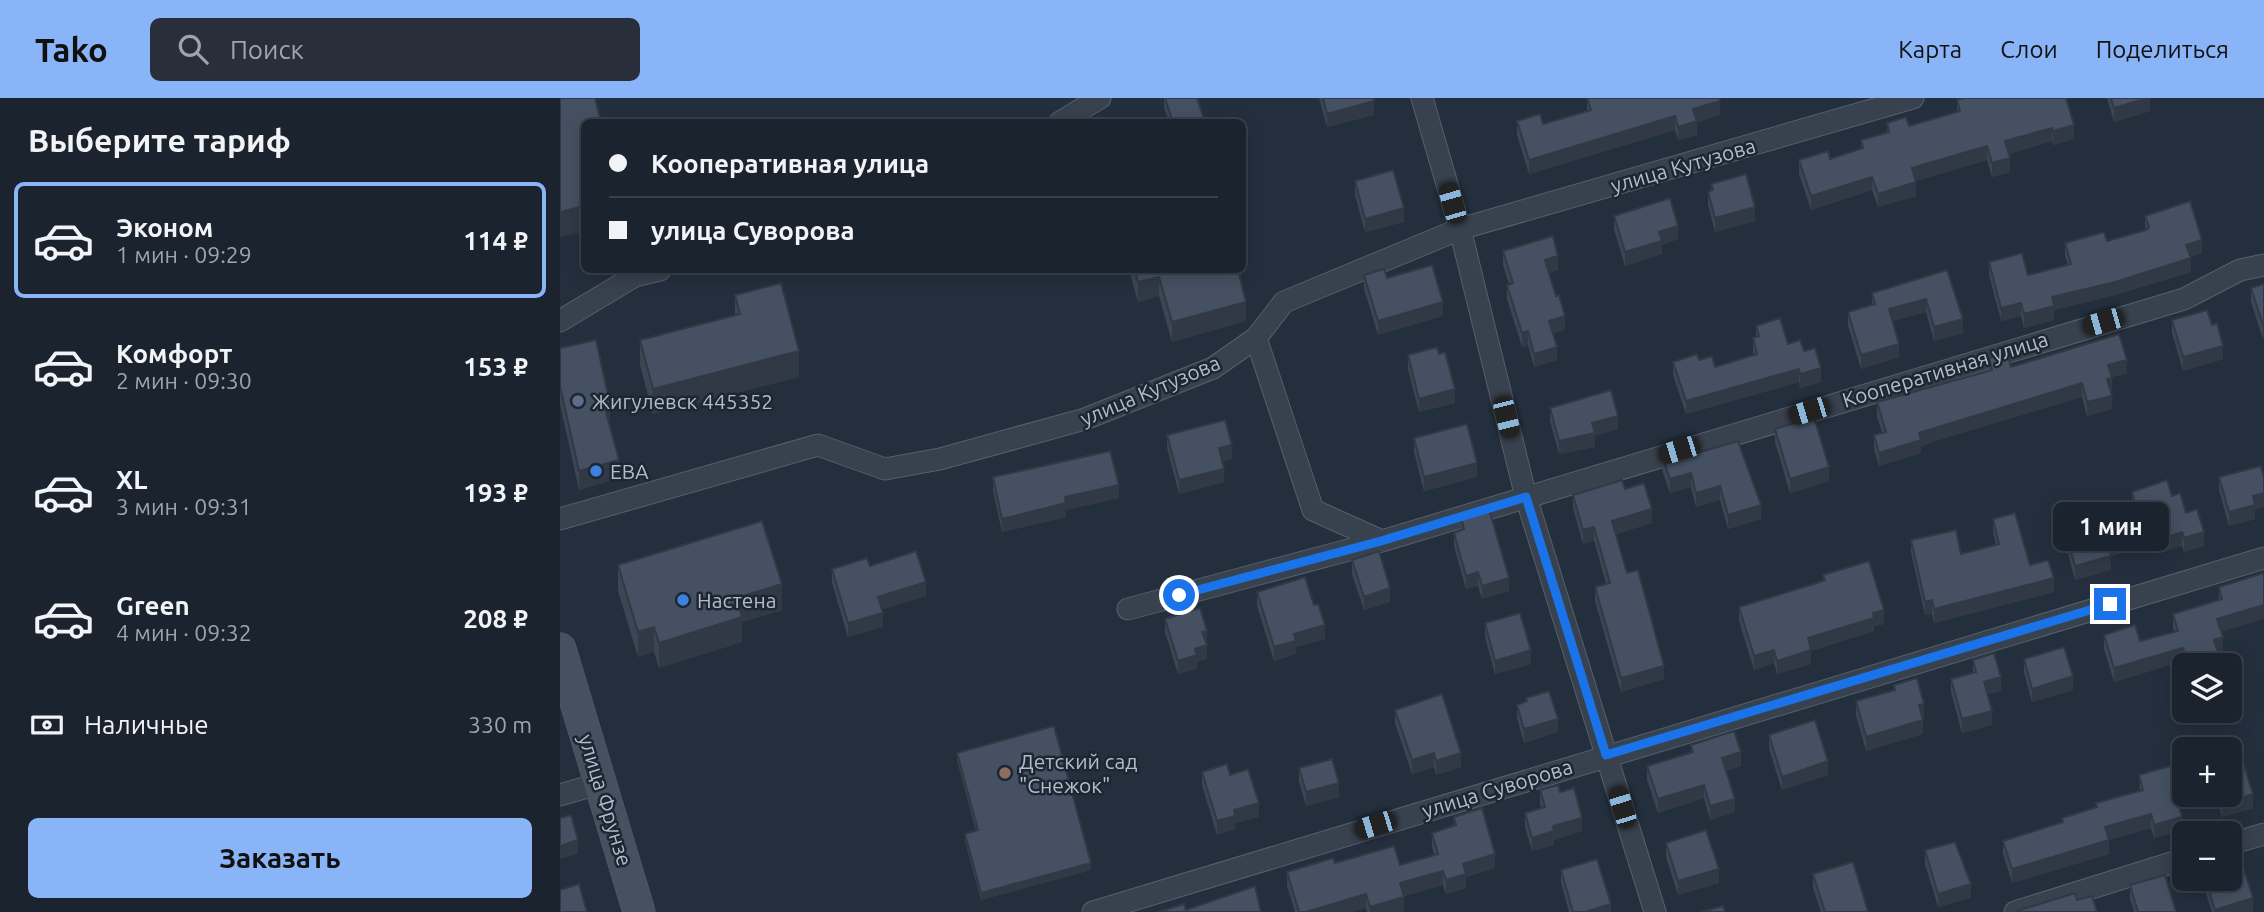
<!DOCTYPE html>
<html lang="ru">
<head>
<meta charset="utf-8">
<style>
	:root { --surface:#1b232e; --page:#282f3a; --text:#f1f3f6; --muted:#a0a4aa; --line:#39404a; --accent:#8ab4f8 }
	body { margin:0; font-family:Ubuntu,sans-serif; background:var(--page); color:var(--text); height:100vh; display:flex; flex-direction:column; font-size:26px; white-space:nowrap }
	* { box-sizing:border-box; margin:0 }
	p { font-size:23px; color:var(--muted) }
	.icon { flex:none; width:38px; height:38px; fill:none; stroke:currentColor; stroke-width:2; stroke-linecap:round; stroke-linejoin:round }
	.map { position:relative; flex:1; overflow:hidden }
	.sheet { display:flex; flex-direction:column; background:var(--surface); width:560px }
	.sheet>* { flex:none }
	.guide { position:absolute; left:21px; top:21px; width:665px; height:154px; border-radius:10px; box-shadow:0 4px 18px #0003,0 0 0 2px var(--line); display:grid; align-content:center; height:154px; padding:0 28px; background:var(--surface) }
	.fabs { position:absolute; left:1612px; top:555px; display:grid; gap:14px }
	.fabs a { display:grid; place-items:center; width:70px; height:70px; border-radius:10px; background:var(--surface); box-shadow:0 4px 18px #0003,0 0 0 2px var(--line); font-size:35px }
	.end { position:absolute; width:32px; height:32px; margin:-16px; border:9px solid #1a73e8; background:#fff; box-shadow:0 0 0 4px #fff }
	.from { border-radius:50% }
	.bubble { position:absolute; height:49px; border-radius:10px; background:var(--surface); box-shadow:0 4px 18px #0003,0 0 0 2px var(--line); font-size:23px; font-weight:700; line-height:49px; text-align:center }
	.car { position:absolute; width:21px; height:42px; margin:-21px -10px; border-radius:9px; box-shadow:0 0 5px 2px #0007; background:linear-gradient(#222 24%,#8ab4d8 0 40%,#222 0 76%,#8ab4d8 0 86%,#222 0) }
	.guide b { display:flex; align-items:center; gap:24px; height:66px; font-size:26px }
	.guide b+b { border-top:2px solid var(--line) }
	.guide i { width:18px; height:18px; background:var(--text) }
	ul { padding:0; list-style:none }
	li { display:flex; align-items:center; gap:21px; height:116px; margin:0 14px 10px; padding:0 14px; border:4px solid transparent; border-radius:10px }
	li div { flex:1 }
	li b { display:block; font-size:26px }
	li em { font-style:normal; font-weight:700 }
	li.current { border-color:var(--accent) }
	li>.icon { width:63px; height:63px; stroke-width:1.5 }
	h2 { padding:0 28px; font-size:32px; line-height:84px }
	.pay { display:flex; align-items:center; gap:18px; height:77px; padding:0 28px; font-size:26px }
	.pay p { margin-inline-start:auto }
	.primary-button { display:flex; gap:14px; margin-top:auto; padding:14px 28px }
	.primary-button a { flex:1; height:80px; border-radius:10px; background:var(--accent); color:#111; font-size:28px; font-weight:700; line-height:80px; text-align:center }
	header { display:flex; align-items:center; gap:42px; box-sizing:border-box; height:98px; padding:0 35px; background:var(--accent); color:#111 }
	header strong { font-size:33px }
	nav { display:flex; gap:38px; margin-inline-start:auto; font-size:24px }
	.search { width:490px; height:63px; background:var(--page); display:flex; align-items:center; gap:18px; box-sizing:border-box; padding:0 24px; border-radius:10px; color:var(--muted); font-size:26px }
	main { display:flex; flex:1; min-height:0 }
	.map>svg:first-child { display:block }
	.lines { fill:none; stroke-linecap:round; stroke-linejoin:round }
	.street-casing { stroke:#565f6c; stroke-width:23 }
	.secondary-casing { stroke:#565f6c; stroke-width:33 }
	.street { stroke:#38414e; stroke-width:21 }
	.secondary { stroke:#465061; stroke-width:32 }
	.wall { fill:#3b4654 }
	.shaded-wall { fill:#303945 }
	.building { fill:#455162; stroke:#303945; stroke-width:2 }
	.route { stroke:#1a73e8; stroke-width:9 }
	.service-dot { fill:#5c6f8a; stroke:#1d2633; stroke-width:2.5 }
	.shop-dot { fill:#3f7fe0; stroke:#1d2633; stroke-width:2.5 }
	.education-dot { fill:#8d6e63; stroke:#1d2633; stroke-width:2.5 }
	.labels { text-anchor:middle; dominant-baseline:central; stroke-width:5; stroke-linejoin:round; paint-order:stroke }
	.street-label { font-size:21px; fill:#b4bcc9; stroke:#1d2633 }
	.poi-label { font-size:21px; fill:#b4bcc9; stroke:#1d2633; text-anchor:start }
</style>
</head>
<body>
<header>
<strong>Tako</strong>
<div class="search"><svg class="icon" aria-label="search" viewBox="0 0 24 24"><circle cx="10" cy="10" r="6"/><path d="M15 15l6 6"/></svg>Поиск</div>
<nav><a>Карта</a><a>Слои</a><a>Поделиться</a></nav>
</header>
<main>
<section class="sheet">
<h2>Выберите тариф</h2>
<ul>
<li class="current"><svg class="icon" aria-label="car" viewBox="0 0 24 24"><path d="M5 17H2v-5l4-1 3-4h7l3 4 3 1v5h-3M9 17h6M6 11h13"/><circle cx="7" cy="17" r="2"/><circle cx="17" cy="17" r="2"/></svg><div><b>Эконом</b><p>1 мин · 09:29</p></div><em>114 ₽</em></li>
<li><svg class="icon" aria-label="car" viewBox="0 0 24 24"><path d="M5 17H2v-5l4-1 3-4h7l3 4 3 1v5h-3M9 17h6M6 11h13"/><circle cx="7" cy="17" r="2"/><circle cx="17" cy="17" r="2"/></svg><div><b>Комфорт</b><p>2 мин · 09:30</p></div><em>153 ₽</em></li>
<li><svg class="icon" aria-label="car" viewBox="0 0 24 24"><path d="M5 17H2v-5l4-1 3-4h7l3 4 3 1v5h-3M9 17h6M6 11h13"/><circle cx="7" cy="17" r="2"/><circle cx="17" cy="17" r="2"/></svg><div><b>XL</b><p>3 мин · 09:31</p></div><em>193 ₽</em></li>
<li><svg class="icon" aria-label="car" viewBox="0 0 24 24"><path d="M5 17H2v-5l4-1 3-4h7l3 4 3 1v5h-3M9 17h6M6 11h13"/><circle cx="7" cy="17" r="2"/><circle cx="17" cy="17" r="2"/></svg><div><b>Green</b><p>4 мин · 09:32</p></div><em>208 ₽</em></li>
</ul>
<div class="pay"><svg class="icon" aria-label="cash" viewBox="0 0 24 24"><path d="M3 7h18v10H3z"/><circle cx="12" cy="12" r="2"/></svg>Наличные<p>330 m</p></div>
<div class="primary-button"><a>Заказать</a></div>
</section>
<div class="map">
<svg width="1704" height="814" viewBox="0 0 1704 814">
	<rect width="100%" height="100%" fill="#242f3e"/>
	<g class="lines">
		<g class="street-casing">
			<path id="street" d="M862 0 900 131 966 399 1095 814
				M500 24 540 0
				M0 223 75 178 100 172
				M696 240 753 412 822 443 1624 201 1680 172 1704 167
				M0 421 258 347 325 371 380 361 525 321 653 270 696 240 724 204 900 131 1353 0
				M568 511 822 443
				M0 697 41 685
				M1670 746 1704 736
				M533 814 1704 460
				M1455 814 1624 761"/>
		</g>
		<g class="secondary-casing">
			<path id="secondary" d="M0 551 79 814"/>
		</g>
		<use href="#street" class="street"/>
		<use href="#secondary" class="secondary"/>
	</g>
	<path class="wall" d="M604 0H637L645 24H609L604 10Z
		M759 0H813L814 17 767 29Z
		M1027 0 1160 17 1137 24V37L1118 42 1115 32 969 76 957 37V23L983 26 1027 13Z
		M1506 0 1514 41 1493 47 1492 43 1449 56 1450 74 1432 79 1427 62 1356 83V98L1318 109 1312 92 1251 112 1239 76V62L1270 61 1301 50V42L1327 34V25L1349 28 1397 14V2Z
		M1547 0H1590V13L1554 24Z
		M795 83 844 124 805 134 795 97Z
		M1151 86 1195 123 1155 134 1148 107V94L1151 93Z
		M1054 118 1118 141 1102 147V156L1065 168 1054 131Z
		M1585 118 1642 155 1630 159 1631 174 1555 197 1494 212V222L1464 230 1461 218 1441 223 1429 177V164L1468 177 1508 167 1505 158V145L1547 143 1585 132Z
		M943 153 998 172 989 175 1005 232 993 235 997 262 974 269 968 247 962 249 947 201V187L949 186 943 167Z
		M569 172H678L686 223 612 244 599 198 578 204Z
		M1387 172 1403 235 1374 243 1366 214 1332 223 1339 259 1301 271 1288 228V214L1312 207V195Z
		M804 177 827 180 883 218 818 237 804 191Z
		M1704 186V241H1703L1691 204V190Z
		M175 197 239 279 93 316 80 267V242L175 218Z
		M1612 222 1652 227 1663 261 1623 273 1612 235Z
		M1196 228 1244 253 1261 284 1240 290 1239 284 1126 316 1113 277V264L1139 262 1155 269 1194 258 1193 254V240L1196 239Z
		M0 250 50 324H49L59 380 19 392 0 306Z
		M848 257 895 305 859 314 848 271Z
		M1429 260 1451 269 1567 275 1552 279V294H1551L1552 311 1527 318 1522 299 1375 343 1361 348V355L1319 368 1314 351V337L1322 335 1317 318V304L1429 273Z
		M990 310 1058 331 1035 338V349L999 356 990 323Z
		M1215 331 1269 383 1230 395 1215 344Z
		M607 337 672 361 663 363 664 384 619 396 607 350Z
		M854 340 917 379 864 393 854 354Z
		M1130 357 1201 421 1168 431 1160 402 1136 409 1131 389 1110 395 1102 372V358Z
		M433 379 559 400 506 412V419L442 434 433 393Z
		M1659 379 1695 412V421L1669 428 1659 392Z
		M1065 391 1092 425 1056 436 1067 475 1104 581 1061 594 1035 503V489L1046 486 1034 442 1023 446 1013 410V397Z
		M1572 394 1612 398 1626 415 1644 448 1624 454 1622 448 1601 454 1599 449 1586 453 1585 449 1551 458V472L1515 482 1501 430V417L1539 419 1572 410Z
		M901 419 949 493 922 501 918 488 906 491 894 448V435L901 433Z
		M1433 421 1470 467 1494 494 1374 525 1372 516 1365 517 1351 455V442L1401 456 1436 447 1433 435Z
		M792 462 830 504 804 512 792 476Z
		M58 467 222 512 182 524V544L99 570 94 554 78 559 58 493Z
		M310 468 366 498 322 511 323 529 288 539 272 485V471Z
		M1704 475 1661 534 1663 553 1658 555V567H1624L1623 563 1554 584 1544 551V537L1580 543 1614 534 1613 530V516L1659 502V489Z
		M1263 477 1324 526 1314 528V533L1251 553V566L1217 576 1214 565 1194 572 1179 523V509L1263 483Z
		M697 494 765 541 736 549V556L714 563 697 508Z
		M605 521 647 546V561L637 564V571L618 576 605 534Z
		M925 525 971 566 935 576 925 539Z
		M1464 561 1513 592 1472 604 1464 575Z
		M1413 562 1441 593 1428 596 1432 627 1402 635 1391 594V581L1413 574Z
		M1334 587 1364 620H1362L1363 636 1306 653 1296 617V603L1334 592Z
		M966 600 998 634 964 645 957 620V607L966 604Z
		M835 612 901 669 876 677 874 669 852 676 835 625Z
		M1209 637 1268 677 1222 692 1209 651Z
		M1131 647 1181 668 1166 673 1175 714 1150 722 1144 700 1098 715 1087 682V668L1131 654Z
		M397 655 531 772 421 802 405 743V736L416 733 397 662Z
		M739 670 779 699 746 708 739 684Z
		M642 674 670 677 699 719 675 725V731L657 737 642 687Z
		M1579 677 1631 696V698L1618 702 1622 732 1594 740 1591 730 1549 742V756L1452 785 1443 756V743L1502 724V720L1536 710V705L1580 693Z
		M980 692 1000 694 1022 733 994 742V747L972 753 965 729V715L981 710 980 706Z
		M1655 696H1670L1693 710 1662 719Z
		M894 719 935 770 906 779V790L886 796 883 787 844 798V813L840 814H807L806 810 792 814H735L727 788V774L775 765 840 767 874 757 872 748V735L894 728Z
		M1106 745 1159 785 1118 797 1106 759Z
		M1365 752 1411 800 1378 809 1365 766Z
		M1001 772 1051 814H1009L1001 785Z
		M1253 776 1308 814H1261L1253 790Z
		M1641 780H1670L1693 814H1652Z
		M1570 787 1616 814H1574L1570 801Z"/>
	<path class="shaded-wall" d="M1590 0V13L1554 24V10Z
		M814 3V17L767 29V16Z
		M1160 3V17L1137 24V37L1118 42V29L1133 11Z
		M1115 18V32L969 76V62Z
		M1514 27V41L1493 47V33Z
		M1492 30V43L1445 57V43Z
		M1427 48V62L1352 84V70Z
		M1450 60V74L1432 79V65Z
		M1312 79V92L1251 112V98Z
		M1356 84V98L1318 109V96Z
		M24 108V134L0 139V114Z
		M1195 109V123L1155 134V120Z
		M844 110V124L805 134V121Z
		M1118 128V141L1102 147V156L1065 168V154L1099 134Z
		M1642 142V155L1626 160V147Z
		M998 158V172L985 176V162Z
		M1631 160V174L1555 197 1494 212V222L1464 230V216L1492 199Z
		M599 179V198L578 204V184Z
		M1366 201V214L1329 224V211Z
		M686 204V223L612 244V224Z
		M883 204V218L818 237V223Z
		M1461 205V218L1441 223V210Z
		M1005 218V232L989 237V223Z
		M1403 221V235L1374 243V229Z
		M1703 227H1704V241H1703Z
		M968 233V247L962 249V235Z
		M1339 246V259L1301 271V257Z
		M1663 248V261L1623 273V259Z
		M997 249V262L974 269V256Z
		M239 253V279L93 316V291Z
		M1567 262V275L1548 280V267Z
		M1261 270V284L1240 290V276Z
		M1239 271V284L1126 316V303Z
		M1552 280V294L1547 295V281Z
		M1522 285V299L1375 343 1361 348V355L1319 368V355L1359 335Z
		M895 291V305L859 314V301Z
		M1552 298V311L1527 318V304Z
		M50 306V324L44 325V307Z
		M1058 318V331L1035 338V349L999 356V343L1032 325Z
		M672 347V361L659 364V350Z
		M59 362V380L19 392V373Z
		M917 365V379L864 393V379Z
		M1269 369V383L1230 395V381Z
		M664 371V384L619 396V382Z
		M1131 375V389L1110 395V381Z
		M559 387V400L506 412V419L442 434V421L505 399Z
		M1160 388V402L1136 409V395Z
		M1704 395V409L1695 412V421L1669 428V414L1693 398Z
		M1201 407V421L1168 431V417Z
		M1092 411V425L1052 437V423Z
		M1034 429V442L1023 446V432Z
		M1622 434V448L1601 454V441Z
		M1644 434V448L1624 454V440Z
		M1585 435V449L1551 458V472L1515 482V468L1547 446Z
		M1599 435V449L1586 453V440Z
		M918 474V488L906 491V478Z
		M949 480V493L922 501V488Z
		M1494 480V494L1374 525V511Z
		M366 484V498L318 513V499Z
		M222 486V512L182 524V544L99 570V545L177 500Z
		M830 490V504L804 512V499Z
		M1372 502V516L1365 517V504Z
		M1704 507V521L1657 535V521Z
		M1324 512V526L1314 528V533L1251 553V566L1217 576V563L1248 540 1313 515Z
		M323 515V529L288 539V525Z
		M765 527V541L736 549V556L714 563V549L734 536Z
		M94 529V554L78 559V534Z
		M647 533V546L642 548V534Z
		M1663 539V553L1658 555V567H1627V564L1654 542Z
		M647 547V561L637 564V571L618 576V563L635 551Z
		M1623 550V563L1554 584V570Z
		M971 552V566L935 576V563Z
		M1214 552V565L1194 572V558Z
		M1104 568V581L1061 594V580Z
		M1513 578V592L1472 604V591Z
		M1441 579V593L1424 597V584Z
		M1364 606V620L1359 621V607Z
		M1432 613V627L1402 635V621Z
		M998 621V634L964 645V631Z
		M1363 622V636L1306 653V639Z
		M1181 654V668L1162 674V660Z
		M874 655V669L852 676V662Z
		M901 655V669L876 677V663Z
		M1268 663V677L1222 692V679Z
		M779 685V699L746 708V694Z
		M1144 687V700L1098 715V701Z
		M1624 687V696H1631V698L1614 703V690Z
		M1693 696V710L1662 719V706Z
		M1175 701V714L1150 722V708Z
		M699 705V719L675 725V731L657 737V723L674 712Z
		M1591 716V730L1545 743V729Z
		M1622 719V732L1594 740V727Z
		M1022 720V733L994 742V747L972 753V740L993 728Z
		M18 742V756L0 761V748Z
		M1549 742V756L1452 785V771Z
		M935 756V770L906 779V790L886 796V782L903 766Z
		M531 765V772L421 802V795Z
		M1159 771V785L1118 797V783Z
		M883 773V787L840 799V785Z
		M1411 786V800L1378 809V796Z
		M806 796V810L792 814H746Z
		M844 799V813L840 814H810V809Z
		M1693 800V814H1655V812Z
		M1051 806V814H1025Z"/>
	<path class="building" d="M0 0H35L41 24H24V108L0 114Z
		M605 0H637L645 24H613Z
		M763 0H813L814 3 767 16Z
		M1027 0H1159L1160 3 1133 11 1137 23 1118 29 1115 18 969 62 957 23 980 16 983 26 1031 12Z
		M1405 0H1506L1514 27 1493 33 1492 30 1445 43 1450 60 1432 65 1427 48 1352 70 1356 84 1318 96 1312 79 1251 98 1239 62 1268 53 1270 61 1303 50 1301 42 1329 34 1327 25 1346 19 1349 28 1400 13 1397 2Z
		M1551 0H1588L1554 10Z
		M833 72 844 110 805 121 795 83Z
		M1186 76 1195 109 1155 120 1148 94 1153 92 1151 86Z
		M1110 100 1118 128 1099 134 1102 143 1065 154 1054 118Z
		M1630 103 1642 142 1626 147 1631 160 1555 184 1492 199 1494 208 1464 216 1461 205 1441 210 1429 164 1462 155 1468 177 1511 166 1505 145 1544 134 1547 143 1586 132 1589 129 1585 118Z
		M993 138 998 158 985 162 996 198 999 197 1005 218 989 223 997 249 974 256 968 233 962 235 947 187 953 185 943 153Z
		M872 167 883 204 818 223 804 177 824 171 827 180Z
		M575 172H678L686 204 612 224 599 179 578 184Z
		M1387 172 1403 221 1374 229 1366 201 1329 211 1339 246 1301 257 1288 214 1315 206 1312 195Z
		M221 185 239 253 93 291 80 242 180 216 175 197Z
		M1704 186V227H1703L1691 190Z
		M1647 212 1652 227 1657 225 1663 248 1623 259 1612 222Z
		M1220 220 1228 246 1240 242 1244 253 1255 250 1261 270 1240 276 1239 271 1126 303 1113 264 1137 256 1139 262 1152 258 1155 269 1197 256 1193 240 1199 238 1196 228Z
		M1559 236 1567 262 1548 267 1552 280 1547 281 1552 298 1527 304 1522 285 1375 330 1359 335 1361 342 1319 355 1314 337 1326 334 1317 304 1432 272 1429 260 1447 254 1451 269Z
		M36 242 50 306 44 307 59 362 19 373 0 288V250Z
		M877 249 879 256 885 254 895 291 859 301 848 257Z
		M1051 292 1058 318 1032 325 1035 335 999 343 990 310Z
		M1254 319 1269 369 1230 381 1215 331Z
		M665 322 672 347 659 350 664 371 619 382 607 337Z
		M907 326 917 365 864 379 854 340Z
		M1178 343 1201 407 1168 417 1160 388 1136 395 1131 375 1110 381 1102 358 1128 351 1130 357Z
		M550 353 559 387 505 399 506 405 442 421 433 379Z
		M1701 368 1704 380V395L1693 398 1695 407 1669 414 1659 379Z
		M1062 382 1065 391 1084 385 1092 411 1052 423 1067 475 1078 472 1104 568 1061 580 1035 489 1050 485 1034 429 1023 432 1013 397Z
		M1607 382 1612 398 1620 395 1626 415 1637 411 1644 434 1624 440 1622 434 1601 441 1599 435 1586 440 1585 435 1547 446 1551 458 1515 468 1501 417 1535 407 1539 419 1576 409 1572 394Z
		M929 411 949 480 922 488 918 474 906 478 894 435 904 431 901 419Z
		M1455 415 1470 467 1488 462 1494 480 1374 511 1372 502 1365 504 1351 442 1396 432 1401 456 1439 446 1433 421Z
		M202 423 222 486 177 500 182 519 99 545 94 529 78 534 58 467Z
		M356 453 366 484 318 499 323 515 288 525 272 471 307 460 310 468Z
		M819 453 830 490 804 499 792 462Z
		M1309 463 1324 512 1313 515 1314 520 1248 540 1251 552 1217 563 1214 552 1194 558 1179 509 1257 485 1265 482 1263 477Z
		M1704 475V507L1657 521 1663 539 1654 542 1658 554 1627 564 1623 550 1554 570 1544 537 1575 527 1580 543 1618 533 1613 516 1662 501 1659 489Z
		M745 479 754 507 758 506 765 527 734 536 736 543 714 549 697 494Z
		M640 510 647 533 642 534 647 547 635 551 637 557 618 563 605 521Z
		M960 515 971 552 935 563 925 525Z
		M1504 549 1513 578 1472 591 1464 561Z
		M1434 555 1441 579 1424 584 1432 613 1402 621 1391 581 1416 574 1413 562Z
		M1357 580 1364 606 1359 607 1363 622 1306 639 1296 603 1335 592 1334 587Z
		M989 593 998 621 964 631 957 607 967 603 966 600Z
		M882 596 901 655 876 663 874 655 852 662 835 612Z
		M1255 622 1268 663 1222 679 1209 637Z
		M494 628 531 765 421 795 405 736 418 732 397 655Z
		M1174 633 1181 654 1162 660 1175 701 1150 708 1144 687 1098 701 1087 668 1133 654 1131 647Z
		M1681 657 1693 696 1662 706 1659 696H1670V661Z
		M772 661 779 685 746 694 739 670Z
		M1624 664V687L1614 690 1622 719 1594 727 1591 716 1545 729 1549 742 1452 771 1443 743 1503 724 1502 720 1537 709 1536 705 1583 692 1579 677Z
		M667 666 670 677 688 671 699 705 674 712 675 718 657 723 642 674Z
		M998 687 1000 694 1014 690 1022 720 993 728 994 733 972 740 965 715 985 709 980 692Z
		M922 710 935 756 903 766 906 776 886 782 883 773 840 785 844 799 810 809 806 796 746 814H739L727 774 773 760 775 765 834 748 840 767 878 756 872 735 896 727 894 719Z
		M11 717 18 742 0 748V720Z
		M1146 732 1159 771 1118 783 1106 745Z
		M1395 744 1411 786 1378 796 1365 752Z
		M1679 755 1693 800 1655 812 1645 780H1670V758Z
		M1037 761 1051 806 1025 814H1013L1001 772Z
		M1293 764 1308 813 1303 814H1265L1253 776Z
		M1605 777 1616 814H1578L1570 787Z
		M19 786 27 814H0V792Z
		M695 788 701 814H598L624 806 626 812Z
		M1515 795 1517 802 1532 798 1537 814H1457V813Z
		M1163 808 1165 814H1141Z"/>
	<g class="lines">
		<path class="route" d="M619 497 821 443 966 399 1046 657 1550 506"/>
	</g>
	<circle class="service-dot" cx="18" cy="303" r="7"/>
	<g class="shop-dot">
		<circle cx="36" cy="373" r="7"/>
		<circle cx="123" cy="502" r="7"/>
	</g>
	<circle class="education-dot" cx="445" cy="675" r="7"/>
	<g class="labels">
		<g class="street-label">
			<text transform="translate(1123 67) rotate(-16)">улица Кутузова</text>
			<text transform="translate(1385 271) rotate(-17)">Кооперативная улица</text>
			<text transform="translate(590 292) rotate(-23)">улица Кутузова</text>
			<text transform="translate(937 690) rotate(-17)">улица Суворова</text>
			<text transform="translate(46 702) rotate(73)">улица Фрунзе</text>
		</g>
		<g class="poi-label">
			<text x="32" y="303">Жигулевск 445352</text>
			<text x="50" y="373">ЕВА</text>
			<text x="137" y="502">Настена</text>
			<text x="459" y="663">Детский сад<tspan x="459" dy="24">"Снежок"</tspan></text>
		</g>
	</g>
</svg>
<div class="fabs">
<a><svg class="icon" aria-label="layers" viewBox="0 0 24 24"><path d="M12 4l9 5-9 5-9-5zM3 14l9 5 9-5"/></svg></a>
<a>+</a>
<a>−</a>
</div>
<i class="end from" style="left:619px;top:497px"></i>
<i class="end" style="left:1550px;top:506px"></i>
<div class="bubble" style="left:1493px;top:404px;width:116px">1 мин</div>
<i class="car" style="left:892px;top:105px;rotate:344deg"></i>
<i class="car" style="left:1543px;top:224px;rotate:254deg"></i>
<i class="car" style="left:1249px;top:313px;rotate:253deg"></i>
<i class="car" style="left:946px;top:319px;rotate:166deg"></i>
<i class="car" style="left:1119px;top:352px;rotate:253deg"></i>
<i class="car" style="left:1062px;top:709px;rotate:343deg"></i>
<i class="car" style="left:815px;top:727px;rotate:253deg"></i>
<div class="guide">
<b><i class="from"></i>Кооперативная улица</b>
<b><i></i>улица Суворова</b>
</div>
</div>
</main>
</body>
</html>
